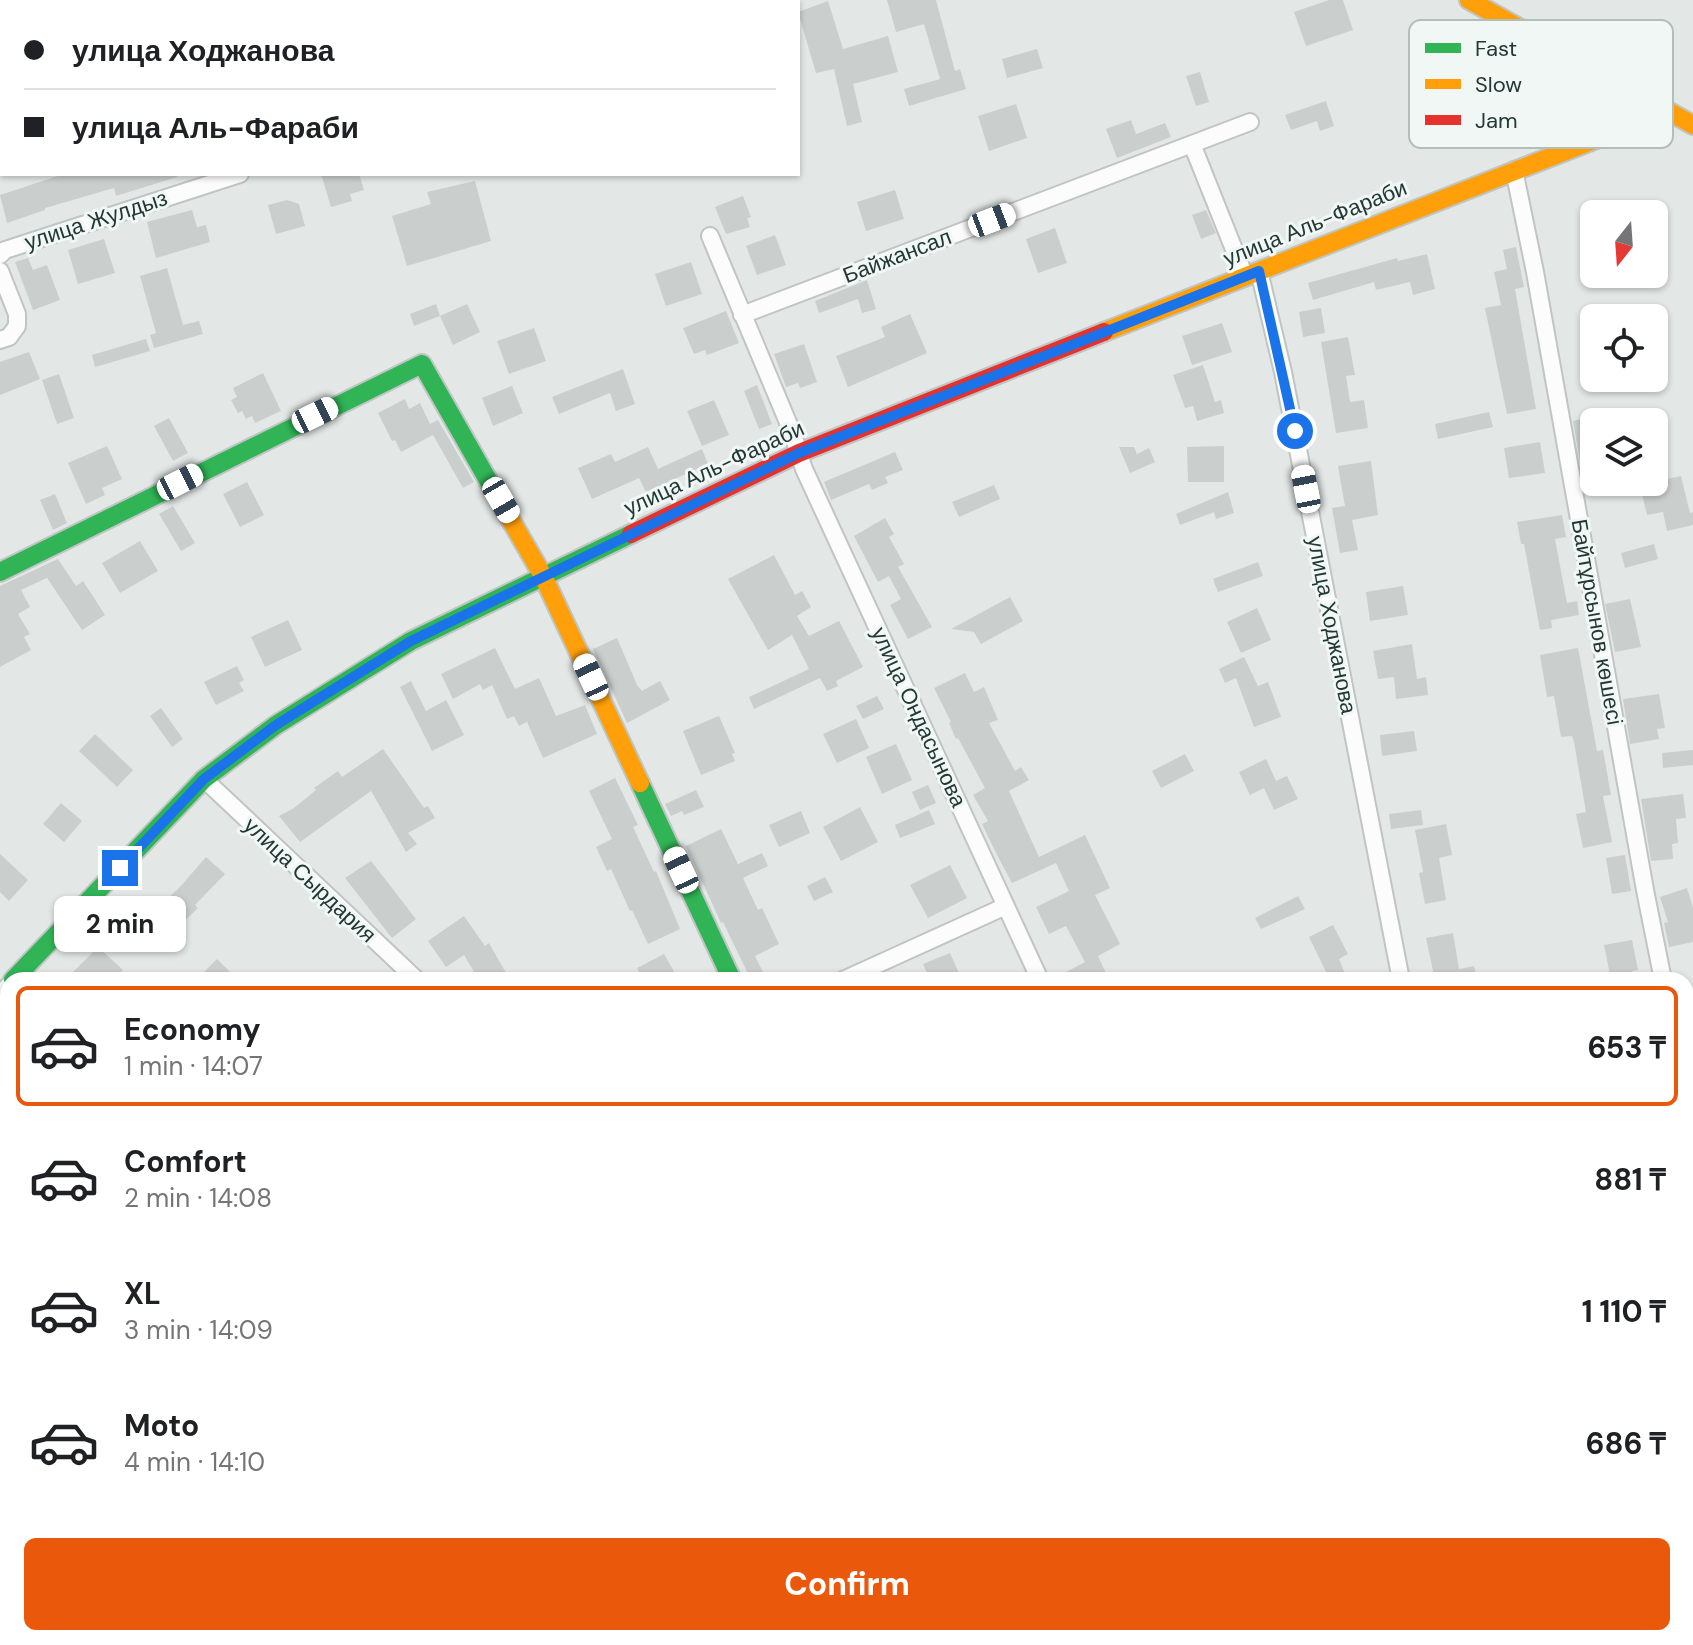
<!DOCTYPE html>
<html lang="en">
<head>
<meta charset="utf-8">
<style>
	:root { --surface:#fff; --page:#f2f2f2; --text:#202124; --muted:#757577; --line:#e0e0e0; --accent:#ea580c }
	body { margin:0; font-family:"DM Sans",sans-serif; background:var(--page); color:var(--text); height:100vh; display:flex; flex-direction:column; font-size:30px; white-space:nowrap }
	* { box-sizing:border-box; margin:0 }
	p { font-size:26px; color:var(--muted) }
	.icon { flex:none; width:44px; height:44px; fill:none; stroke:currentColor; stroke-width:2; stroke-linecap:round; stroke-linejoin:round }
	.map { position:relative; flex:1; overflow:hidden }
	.sheet { position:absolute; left:0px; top:972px; width:1694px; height:674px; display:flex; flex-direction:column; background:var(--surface); border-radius:24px 24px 0 0; box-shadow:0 2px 6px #0004 }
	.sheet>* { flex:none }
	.guide { position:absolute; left:0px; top:0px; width:800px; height:176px; box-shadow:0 2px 6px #0004; display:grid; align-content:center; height:176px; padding:0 24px; background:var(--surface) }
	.needle { width:52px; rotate:197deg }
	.tools { position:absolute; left:1580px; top:200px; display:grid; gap:16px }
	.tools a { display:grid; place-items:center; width:88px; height:88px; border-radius:12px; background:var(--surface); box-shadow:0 2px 6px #0004; font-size:40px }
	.end { position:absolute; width:36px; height:36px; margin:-18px; border:10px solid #1a73e8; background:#fff; box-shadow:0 0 0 4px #fff }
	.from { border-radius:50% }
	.bubble { position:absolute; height:56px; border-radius:12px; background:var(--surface); box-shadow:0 2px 6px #0004; font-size:26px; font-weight:700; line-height:56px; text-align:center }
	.car { position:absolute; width:24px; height:48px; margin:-24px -12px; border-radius:10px; box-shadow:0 0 6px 2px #0007; background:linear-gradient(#fff 24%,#345 0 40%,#fff 0 76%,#345 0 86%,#fff 0) }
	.guide b { display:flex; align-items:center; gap:28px; height:76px; font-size:30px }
	.guide b+b { border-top:2px solid var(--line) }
	.guide i { width:20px; height:20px; background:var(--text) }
	ul { padding:14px 0 0; list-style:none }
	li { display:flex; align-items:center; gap:24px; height:120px; margin:0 16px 12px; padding:0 8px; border:4px solid transparent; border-radius:12px }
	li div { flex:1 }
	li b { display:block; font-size:30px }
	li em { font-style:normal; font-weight:700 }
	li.selected { border-color:var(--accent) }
	li>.icon { width:72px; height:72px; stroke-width:1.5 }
	.action { display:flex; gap:16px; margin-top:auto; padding:16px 24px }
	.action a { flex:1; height:92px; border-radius:12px; background:var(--accent); color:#fff; font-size:32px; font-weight:700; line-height:92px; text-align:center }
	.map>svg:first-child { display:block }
	.building { fill:#cacfcd }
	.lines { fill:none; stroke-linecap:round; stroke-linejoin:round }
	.street-casing { stroke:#c0c5c3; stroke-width:20 }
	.fast-casing { stroke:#bfc5c3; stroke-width:22 }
	.slow-casing { stroke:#bfc5c3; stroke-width:22 }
	.jam-casing { stroke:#bfc5c3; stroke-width:22 }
	.street { stroke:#fbfcfb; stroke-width:16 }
	.fast { stroke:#30b455; stroke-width:18 }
	.slow { stroke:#ff9f0a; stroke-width:18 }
	.jam { stroke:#e5322d; stroke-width:18 }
	.route { stroke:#1a73e8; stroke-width:10 }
	.labels { text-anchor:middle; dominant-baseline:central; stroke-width:6; stroke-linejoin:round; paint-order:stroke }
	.street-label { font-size:22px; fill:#233835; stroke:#f1f7f4 }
	.key { fill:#f1f7f4; stroke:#b3bebb; stroke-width:2 }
	.key-label { font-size:22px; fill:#233835 }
</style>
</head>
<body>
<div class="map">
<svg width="1693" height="1645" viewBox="0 0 1693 1645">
	<rect width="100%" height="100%" fill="#e3e8e6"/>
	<path class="building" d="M887 0H936L955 71 960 69 966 89 909 106 904 89 940 79 924 24 896 32Z
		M1329 0H1343L1353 30 1306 46 1294 12Z
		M828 1 843 49 888 36 898 72 853 84 862 122 847 126 834 69 816 73 798 12Z
		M1037 49 1043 68 1007 78 1002 59Z
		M1200 72 1209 102 1196 106 1186 76Z
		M1326 101 1334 126 1320 131 1317 121 1291 130 1285 115Z
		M1016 104 1027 138 989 151 978 116Z
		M1131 120 1136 134 1165 123 1171 137 1117 158 1106 129Z
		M64 174H177V177L116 196 114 188 45 208V210L7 223 0 195Z
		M321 174H359L364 190 350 194 352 201 331 207Z
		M475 181 491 241 407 266 392 216 431 204 427 192Z
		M895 190 904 219 866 231 857 202Z
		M743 196 751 217 747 218 750 227 726 234 715 207Z
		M287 200 299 204 305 226 276 234 268 205Z
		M192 210 197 227 206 225 210 242 156 258 147 222Z
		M1206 210 1216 233 1201 239 1192 215Z
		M1055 228 1067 263 1038 273 1026 239Z
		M775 235 786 265 757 275 746 246Z
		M104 239 115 273 78 284 68 250Z
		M1516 247 1524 287 1515 289 1536 409 1507 414 1485 308 1501 305 1494 272 1507 269 1503 250Z
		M1427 254 1435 289 1413 295 1410 282 1376 290 1374 282 1313 300 1308 283 1397 258 1398 261Z
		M28 258 33 270 47 265 60 300 33 310 15 262Z
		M691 262 702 294 666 306 655 274Z
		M167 268 183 325 199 321 203 334 154 348 150 335 156 333 140 276Z
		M867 280 876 309 862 313 858 299 819 313 815 301Z
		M436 304 440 316 467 304 480 332 453 345 440 316 414 326 410 314Z
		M1321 308 1325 333 1303 337 1299 312Z
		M726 311 739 343 707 355 705 350 694 354 683 328Z
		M910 314 927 353 848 387 836 356 885 337 881 327Z
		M1222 323 1232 352 1192 365 1182 336Z
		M534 328 546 361 509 374 497 341Z
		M1348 337 1355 375 1346 376 1350 402 1364 400 1368 428 1336 433 1321 342Z
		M146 339 150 351 95 367 92 355Z
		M804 344 817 382 800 388 798 383 786 387 774 354Z
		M29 352 40 379 0 395V362Z
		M1203 365 1215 402 1221 400 1224 413 1197 421 1193 406 1185 408 1173 375Z
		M623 369 635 404 616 411 610 393 559 414 552 397Z
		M263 373 281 411 255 423 252 416 246 419 242 411 238 413 231 400 237 397 233 388Z
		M59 374 74 418 57 424 42 380Z
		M757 385 772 424 759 429 744 391Z
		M512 386 523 413 493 426 482 398Z
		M405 399 409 409 420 403 430 424 438 420 474 482 463 488 433 435 401 452 395 440 392 441 378 413Z
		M714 400 729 435 702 446 687 411Z
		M1489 412 1493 427 1438 439 1435 424Z
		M1590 417 1594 433V457L1580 461 1573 421Z
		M169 418 188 453 173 461 154 426Z
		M1540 442 1545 473 1509 478 1504 448Z
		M107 446 122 479 102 488 105 495 86 504 68 463Z
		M1224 446V482H1188L1187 447Z
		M648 447 658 469 702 449 708 464 646 492 639 478 592 499 578 468 611 454 615 462Z
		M1119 447H1134L1137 454 1149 448 1155 462 1130 473Z
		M895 452 903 470 885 477 888 483 872 490 869 484 831 500 824 482Z
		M1371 461 1378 515 1352 520 1358 550 1340 553 1332 508 1345 506 1338 466Z
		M1681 476 1690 513 1693 512V525L1667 531 1663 512 1647 515 1639 482H1654Z
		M247 482 264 515 240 527 223 494Z
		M994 485 1000 499 959 517 952 502Z
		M1228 492 1234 513 1216 519 1214 512 1180 525 1176 514Z
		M55 494 67 523 53 530 40 500Z
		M173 506 195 543 181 551 159 514Z
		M1562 515 1566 537 1555 539 1567 603 1577 601 1579 615 1551 620 1552 628 1540 630 1524 544H1521L1517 522Z
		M885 518 894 534 889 537 904 564 898 567 932 627 908 639 890 605 901 599 889 576 878 582 854 536Z
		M140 541 158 571 120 593 102 563Z
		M1654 544 1658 559 1625 568 1621 553Z
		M774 555 795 595 802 591 811 607 797 616 809 636 839 621 863 667 836 681 838 686 827 691 820 678 754 709 749 697 809 669 792 635 768 650 728 579Z
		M58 559 76 586 83 581 105 615 82 630 47 578 23 589 21 590 30 607 18 614 30 634 24 637 31 650 0 667V586Z
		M1258 562 1263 576 1218 592 1213 579Z
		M1403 586 1408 615 1370 621 1366 592Z
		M1010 597 1023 621 981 644 974 632 951 629Z
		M1630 599 1641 647 1615 652 1605 604Z
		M1257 608 1271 640 1241 653 1227 622Z
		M288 620 302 650 265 667 251 637Z
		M617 638 637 685 642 691 660 681 670 700 627 723 593 649Z
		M1412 644 1417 679 1426 677 1428 695 1396 699 1394 677 1378 679 1373 651Z
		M495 648 515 689 539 678 556 716 585 705 597 734 543 758 527 722 519 726 514 716 507 719 492 685 483 690 480 684 453 699 441 674Z
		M1578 648 1597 751 1603 750 1611 795 1603 796 1612 842 1583 848 1576 814 1586 812 1574 742 1572 736 1561 737 1554 696 1547 697 1540 655Z
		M1244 657 1258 686 1268 682 1281 717 1254 727 1236 678 1225 683 1219 669Z
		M237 666 244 680 239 683 244 691 216 705 204 682Z
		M965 673 974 692 984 687 998 720 989 723 1015 771 1021 767 1029 780 1009 791 1039 857 1085 835 1110 888 1095 895 1120 944 1098 956 1109 980H1051L1085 962 1066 926 1049 934 1036 907 1069 891 1056 863 1012 883 996 853 982 824 988 821 973 795 985 788 958 738 956 739 949 723 951 722 934 688Z
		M411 681 426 711 446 700 464 735 432 751 400 687Z
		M1659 694 1665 728 1657 729 1659 739 1630 744 1623 699Z
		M877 696 884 709 863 719 856 706Z
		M161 708 183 739 172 747 150 716Z
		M719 716 735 753 732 754 735 761 701 775 683 731Z
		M856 719 869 748 837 763 823 734Z
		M1414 731 1417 751 1382 756 1380 735Z
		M95 734 133 770 117 787 79 751Z
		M896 744 912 780 882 794 866 757Z
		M383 749 424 808 428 806 435 818 408 833 417 844 406 852 371 791 300 842 279 816 294 808 316 790 314 788 338 771 342 777Z
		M1693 750V765L1663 768 1662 753Z
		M1185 754 1194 771 1161 788 1152 771Z
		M1266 759 1276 781 1287 776 1298 799 1274 810 1264 788 1250 795 1239 772Z
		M615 778 638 825 633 827 654 872 656 871 680 929 648 944 632 910 630 911 611 869 607 871 596 847 612 839 589 791Z
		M928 785 936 803 920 810 912 792Z
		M696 790 704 807 684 815 682 811 671 816 665 804Z
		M1683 794 1686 818 1676 819 1678 843 1672 844 1673 859 1651 861 1641 799Z
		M61 803 82 821 64 842 43 824Z
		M860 807 878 842 841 861 823 827Z
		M929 810 935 824 900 838 895 825Z
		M1421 810 1423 825 1391 829 1389 814Z
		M801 811 810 833 779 847 769 825Z
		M1446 824 1452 855 1439 858 1446 900 1425 904 1419 873 1423 872 1415 830Z
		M721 829 738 864 762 853 768 866 743 878 758 910 762 908 779 944 755 956 767 980H751L723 922 721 923 686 846Z
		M0 854 28 880 9 901 0 892Z
		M1625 855 1631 891 1612 894 1606 858Z
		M206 857 225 874 195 905 198 908 168 937 148 916 179 888Z
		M371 861 416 919 392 938 345 878Z
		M950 865 967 898 928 918 910 885Z
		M825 877 833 892 814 901 807 886Z
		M1687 888 1693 908V942L1669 947 1664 923 1668 922 1660 897Z
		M1298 896 1305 909 1261 929 1255 918Z
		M131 904 142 914 115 942 104 932Z
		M464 916 485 946 489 943 510 980H479L464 955 446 967 428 941Z
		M1333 925 1348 954 1339 959 1348 980H1330L1309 937Z
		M1453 933 1459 969 1474 966 1477 980H1435L1426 938Z
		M1632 940 1638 970 1632 971 1634 980H1611L1604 945Z
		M98 947 123 970 113 980H65Z
		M950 953 962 980H930L923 964Z
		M664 954 679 980H643L637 968Z
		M217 959 238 980H196Z"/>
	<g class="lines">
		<g class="street-casing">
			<path id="street" d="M307 0V2
				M772 2 778 0
				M0 115 2 114
				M1192 144 1245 277
				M1514 170 1535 272 1645 890 1663 980
				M710 236 792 432 804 469 1040 980
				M0 255 5 250 240 174
				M0 271 17 314V326L9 337 0 340
				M1259 271 1283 372 1401 980
				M742 315 1250 122
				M204 779 417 980
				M843 980 1006 906
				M0 995 8 986
				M1686 1091 1693 1122
				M1686 1238 1693 1236
				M1686 1371 1693 1390
				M0 1477 8 1485
				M172 1638 179 1645
				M713 1638 721 1645
				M1191 1638 1194 1645
				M1386 1638 1388 1645
				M1584 1638 1586 1645
				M1010 1645 1020 1638"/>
		</g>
		<g class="fast-casing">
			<path id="fast" d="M0 572 422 364 505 510
				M640 783 732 980
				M13 980 204 779 276 725 411 641 631 534"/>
		</g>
		<g class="slow-casing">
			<path id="slow" d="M1469 0 1693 125
				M1104 332 1668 111
				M505 510 543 576 640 783"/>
		</g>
		<g class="jam-casing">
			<path id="jam" d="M631 534 799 453 1104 332"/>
		</g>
		<use href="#street" class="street"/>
		<use href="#fast" class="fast"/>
		<use href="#slow" class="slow"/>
		<use href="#jam" class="jam"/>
	</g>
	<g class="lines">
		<path class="route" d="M120 868 204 779 276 725 411 641 799 453 1259 271 1295 431"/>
	</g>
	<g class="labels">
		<g class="street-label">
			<text transform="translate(96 220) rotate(-18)">улица Жулдыз</text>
			<text transform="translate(1315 223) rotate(-22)">улица Аль-Фараби</text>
			<text transform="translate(897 256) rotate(-21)">Байжансал</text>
			<text transform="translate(714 468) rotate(-25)">улица Аль-Фараби</text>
			<text transform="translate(1597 622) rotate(80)">Байтұрсынов көшесі</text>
			<text transform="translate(1332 625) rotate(79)">улица Ходжанова</text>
			<text transform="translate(919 717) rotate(65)">улица Ондасынова</text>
			<text transform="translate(310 880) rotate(43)">улица Сырдария</text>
		</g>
	</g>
	<rect x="1409" y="20" width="264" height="128" rx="12" class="key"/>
	<rect x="1425" y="43" width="36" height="10" fill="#30b455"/>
	<rect x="1425" y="79" width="36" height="10" fill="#ff9f0a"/>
	<rect x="1425" y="115" width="36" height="10" fill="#e5322d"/>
	<g class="key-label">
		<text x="1475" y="56">Fast</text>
		<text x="1475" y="92">Slow</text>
		<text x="1475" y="128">Jam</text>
	</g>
</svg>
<div class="tools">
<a><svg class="needle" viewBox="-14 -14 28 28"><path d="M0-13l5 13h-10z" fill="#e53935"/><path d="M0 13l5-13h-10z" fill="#757577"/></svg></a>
<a><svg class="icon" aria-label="locate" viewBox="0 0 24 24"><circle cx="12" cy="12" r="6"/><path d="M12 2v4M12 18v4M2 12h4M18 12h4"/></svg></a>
<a><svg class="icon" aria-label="layers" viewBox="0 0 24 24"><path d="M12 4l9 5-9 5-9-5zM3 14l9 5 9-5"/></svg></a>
</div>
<i class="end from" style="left:1295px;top:431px"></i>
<i class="end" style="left:120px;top:868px"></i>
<div class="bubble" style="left:54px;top:896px;width:132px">2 min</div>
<i class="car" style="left:992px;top:220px;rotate:69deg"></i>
<i class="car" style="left:315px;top:415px;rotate:64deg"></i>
<i class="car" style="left:180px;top:482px;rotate:63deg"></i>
<i class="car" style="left:1306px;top:489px;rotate:349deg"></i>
<i class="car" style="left:501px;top:500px;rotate:150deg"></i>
<i class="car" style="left:591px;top:677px;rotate:335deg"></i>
<i class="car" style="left:681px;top:870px;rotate:335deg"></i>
<div class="guide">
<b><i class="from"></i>улица Ходжанова</b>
<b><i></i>улица Аль-Фараби</b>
</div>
<section class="sheet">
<ul>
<li class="selected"><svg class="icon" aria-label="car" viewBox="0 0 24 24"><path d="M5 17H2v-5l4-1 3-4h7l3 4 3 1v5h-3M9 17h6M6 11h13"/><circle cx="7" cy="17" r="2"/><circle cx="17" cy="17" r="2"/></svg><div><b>Economy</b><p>1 min · 14:07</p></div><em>653 ₸</em></li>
<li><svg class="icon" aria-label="car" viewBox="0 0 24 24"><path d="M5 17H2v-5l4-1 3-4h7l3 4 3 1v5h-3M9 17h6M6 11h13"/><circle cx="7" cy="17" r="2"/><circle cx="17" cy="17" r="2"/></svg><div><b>Comfort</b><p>2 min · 14:08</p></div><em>881 ₸</em></li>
<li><svg class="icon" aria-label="car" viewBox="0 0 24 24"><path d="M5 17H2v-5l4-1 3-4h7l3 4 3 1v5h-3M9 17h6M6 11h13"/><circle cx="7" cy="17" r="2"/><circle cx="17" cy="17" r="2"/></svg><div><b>XL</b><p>3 min · 14:09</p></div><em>1 110 ₸</em></li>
<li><svg class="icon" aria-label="car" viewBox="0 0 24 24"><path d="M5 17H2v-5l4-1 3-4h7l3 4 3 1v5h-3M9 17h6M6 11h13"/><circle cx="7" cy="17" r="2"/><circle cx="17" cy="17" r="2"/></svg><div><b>Moto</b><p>4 min · 14:10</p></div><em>686 ₸</em></li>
</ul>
<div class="action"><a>Confirm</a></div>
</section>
</div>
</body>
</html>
